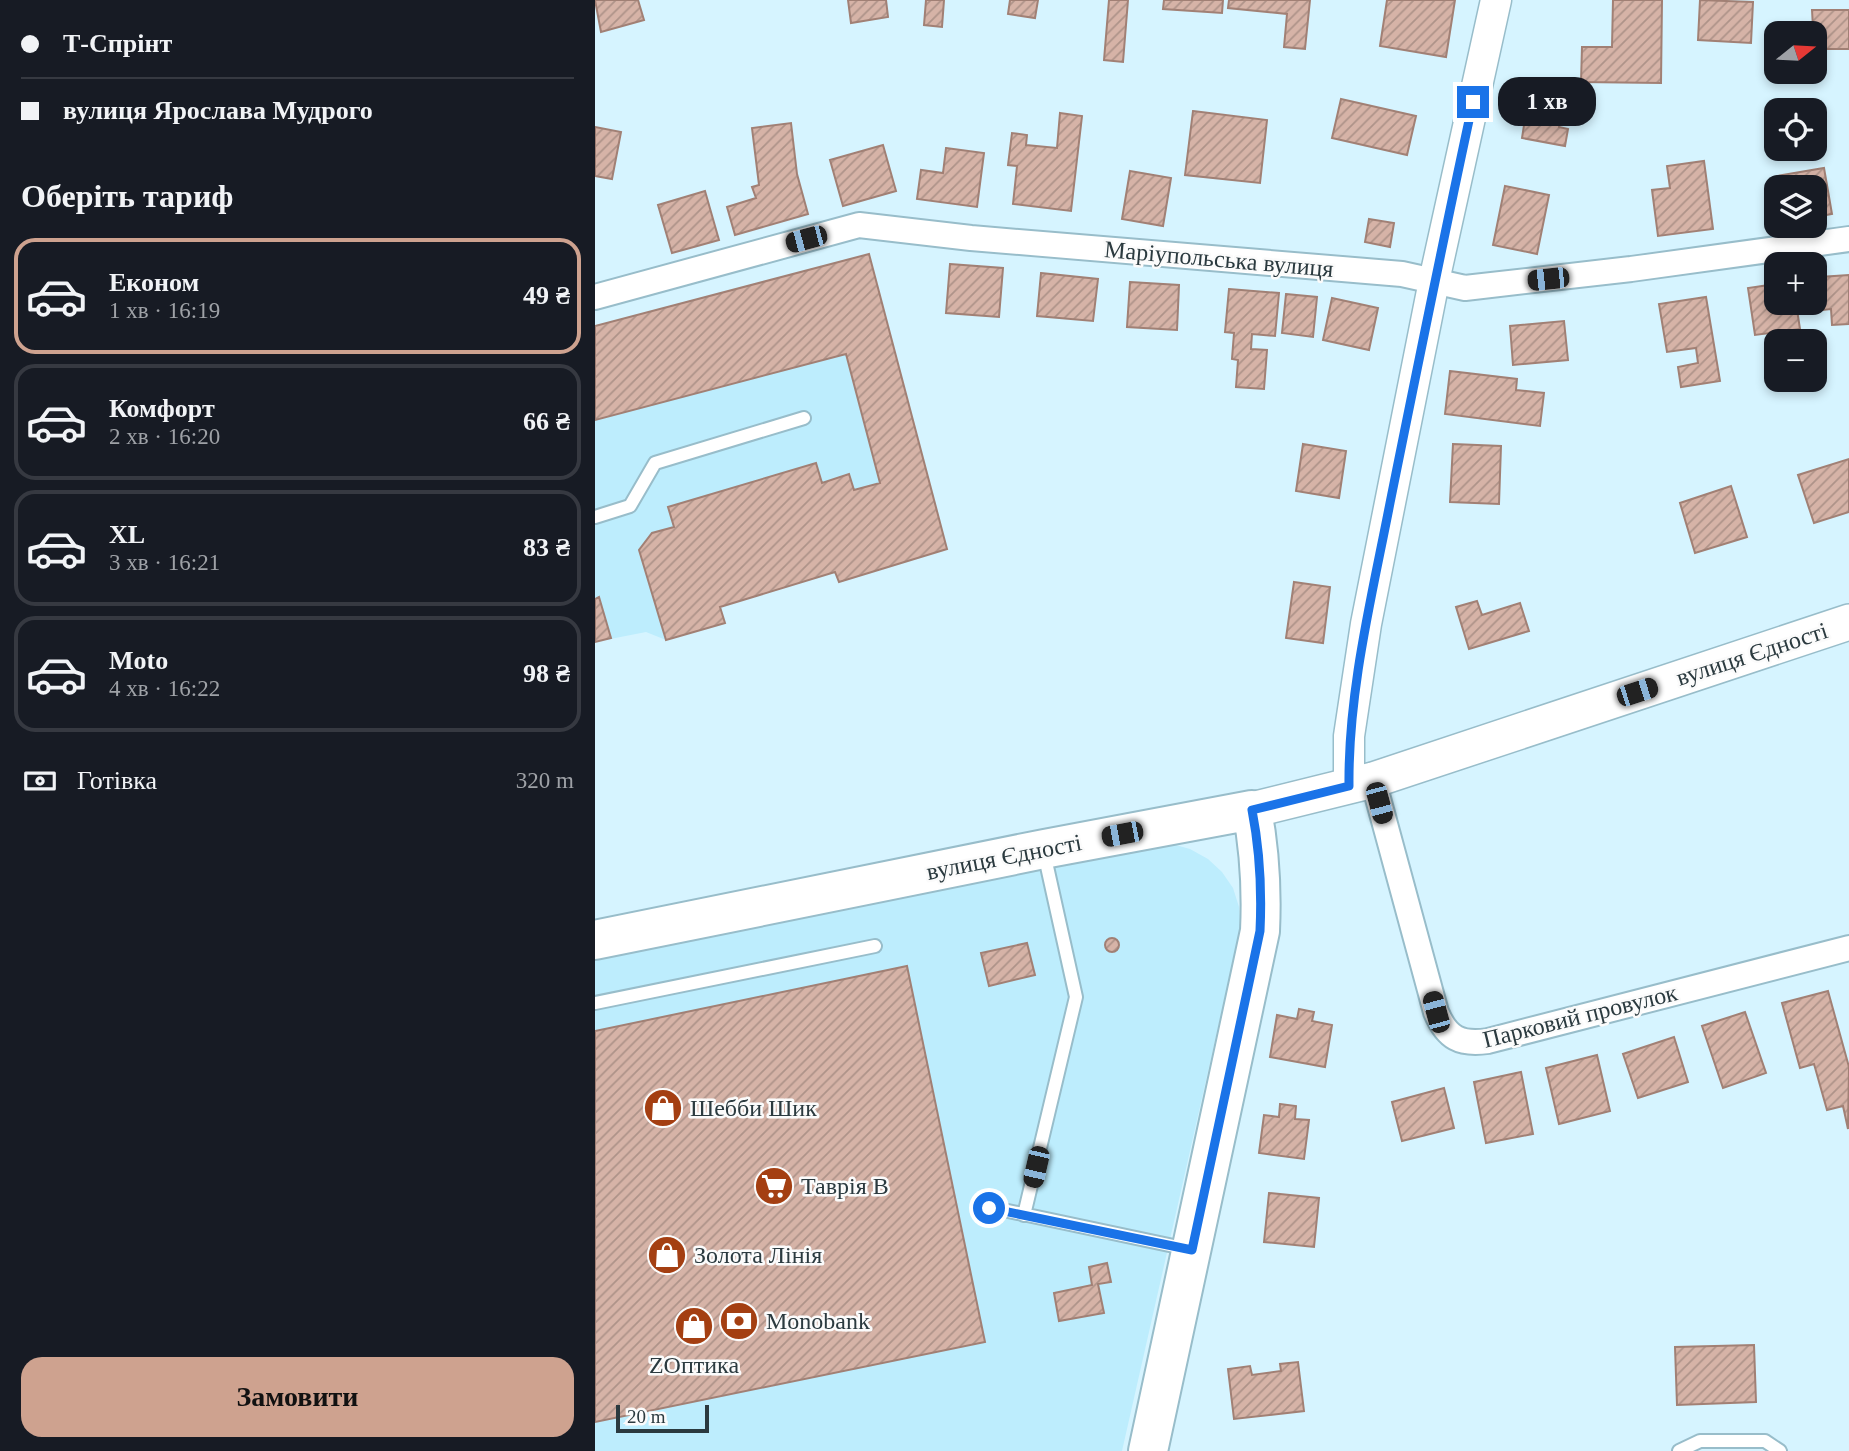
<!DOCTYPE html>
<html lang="uk">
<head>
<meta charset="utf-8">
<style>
	:root { --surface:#171b24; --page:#242831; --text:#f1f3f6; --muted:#9ea1a6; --line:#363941; --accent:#cea28f }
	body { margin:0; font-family:"Times New Roman",serif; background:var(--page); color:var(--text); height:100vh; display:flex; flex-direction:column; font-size:26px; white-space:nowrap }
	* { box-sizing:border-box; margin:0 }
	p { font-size:23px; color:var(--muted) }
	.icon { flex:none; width:38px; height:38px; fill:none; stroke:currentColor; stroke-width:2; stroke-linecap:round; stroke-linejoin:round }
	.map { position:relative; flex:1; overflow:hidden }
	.side { display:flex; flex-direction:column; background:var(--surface); width:595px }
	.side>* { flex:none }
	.guide { display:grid; align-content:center; height:154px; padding:0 21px; background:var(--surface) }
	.needle { width:46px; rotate:72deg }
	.buttons { position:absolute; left:1169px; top:21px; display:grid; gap:14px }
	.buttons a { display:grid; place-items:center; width:63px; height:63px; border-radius:14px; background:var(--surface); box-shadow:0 4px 10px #0003; font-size:35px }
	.scale { position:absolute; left:21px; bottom:18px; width:93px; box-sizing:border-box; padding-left:7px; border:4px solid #2b3a3f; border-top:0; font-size:19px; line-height:24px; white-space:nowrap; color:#2b3a3f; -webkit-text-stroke:5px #fbfbfb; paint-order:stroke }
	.end { position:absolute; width:32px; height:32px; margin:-16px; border:9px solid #1a73e8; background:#fff; box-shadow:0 0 0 4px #fff }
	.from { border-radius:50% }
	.bubble { position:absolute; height:49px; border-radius:21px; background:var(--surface); box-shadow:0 4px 10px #0003; font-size:23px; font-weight:700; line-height:49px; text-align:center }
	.car { position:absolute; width:21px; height:42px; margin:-21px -10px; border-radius:9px; box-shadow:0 0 5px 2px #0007; background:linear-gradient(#222 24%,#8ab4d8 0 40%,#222 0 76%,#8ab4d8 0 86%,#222 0) }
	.guide b { display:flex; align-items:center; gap:24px; height:66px; font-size:26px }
	.guide b+b { border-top:2px solid var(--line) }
	.guide i { width:18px; height:18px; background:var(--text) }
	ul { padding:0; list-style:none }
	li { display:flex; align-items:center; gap:21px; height:116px; margin:0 14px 10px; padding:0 7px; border:4px solid var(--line); border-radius:21px }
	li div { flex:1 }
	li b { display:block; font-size:26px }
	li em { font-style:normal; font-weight:700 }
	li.selected { border-color:var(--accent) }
	li>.icon { width:63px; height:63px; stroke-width:1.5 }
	h2 { padding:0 21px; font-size:32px; line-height:84px }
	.pay { display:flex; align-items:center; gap:18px; height:77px; padding:0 21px; font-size:26px }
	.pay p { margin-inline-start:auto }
	.cta { display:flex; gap:14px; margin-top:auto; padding:14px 21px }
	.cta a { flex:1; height:80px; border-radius:21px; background:var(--accent); color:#111; font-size:28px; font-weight:700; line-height:80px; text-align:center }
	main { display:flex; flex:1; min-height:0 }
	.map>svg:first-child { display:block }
	.built { fill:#bdedfd }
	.building { fill:url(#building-hatch); stroke:#a18075; stroke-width:2 }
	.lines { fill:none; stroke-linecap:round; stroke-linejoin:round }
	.service-casing { stroke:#98bdca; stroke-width:16 }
	.minor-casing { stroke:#98bdca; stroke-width:28 }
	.tertiary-casing { stroke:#98bdca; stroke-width:33 }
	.secondary-casing { stroke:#98bdca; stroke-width:38 }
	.primary-casing { stroke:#98bdca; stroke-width:42 }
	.service { stroke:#fff; stroke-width:12 }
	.minor { stroke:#fff; stroke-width:24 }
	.tertiary { stroke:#fff; stroke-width:30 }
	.secondary { stroke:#fff; stroke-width:35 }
	.primary { stroke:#fff; stroke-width:38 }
	.route { stroke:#1a73e8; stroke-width:9 }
	.labels { text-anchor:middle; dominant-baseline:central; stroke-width:5; stroke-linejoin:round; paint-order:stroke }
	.street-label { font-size:24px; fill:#2b3a3f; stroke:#fbfbfb }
	.poi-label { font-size:24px; fill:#2b3a3f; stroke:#fbfbfb; text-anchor:start }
</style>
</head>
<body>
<main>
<section class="side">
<div class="guide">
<b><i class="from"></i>Т-Спрінт</b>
<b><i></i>вулиця Ярослава Мудрого</b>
</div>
<h2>Оберіть тариф</h2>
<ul>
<li class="selected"><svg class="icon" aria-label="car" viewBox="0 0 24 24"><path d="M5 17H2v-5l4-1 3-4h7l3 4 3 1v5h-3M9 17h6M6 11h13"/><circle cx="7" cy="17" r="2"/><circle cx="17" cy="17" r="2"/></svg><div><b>Економ</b><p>1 хв · 16:19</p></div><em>49 ₴</em></li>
<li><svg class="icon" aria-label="car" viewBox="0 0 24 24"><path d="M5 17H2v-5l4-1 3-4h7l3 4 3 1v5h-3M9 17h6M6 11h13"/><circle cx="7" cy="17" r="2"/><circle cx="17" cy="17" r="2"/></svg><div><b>Комфорт</b><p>2 хв · 16:20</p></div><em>66 ₴</em></li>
<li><svg class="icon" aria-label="car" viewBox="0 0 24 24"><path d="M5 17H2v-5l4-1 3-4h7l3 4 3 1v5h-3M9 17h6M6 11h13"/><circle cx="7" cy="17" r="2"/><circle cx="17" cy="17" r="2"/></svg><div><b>XL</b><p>3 хв · 16:21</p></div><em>83 ₴</em></li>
<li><svg class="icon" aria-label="car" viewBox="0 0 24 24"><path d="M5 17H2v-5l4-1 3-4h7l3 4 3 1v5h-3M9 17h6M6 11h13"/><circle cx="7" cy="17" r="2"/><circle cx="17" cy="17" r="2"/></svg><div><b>Moto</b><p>4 хв · 16:22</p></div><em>98 ₴</em></li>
</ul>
<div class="pay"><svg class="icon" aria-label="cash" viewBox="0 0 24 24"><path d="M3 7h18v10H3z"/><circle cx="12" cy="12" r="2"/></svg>Готівка<p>320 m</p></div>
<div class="cta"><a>Замовити</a></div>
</section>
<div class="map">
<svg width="1254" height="1451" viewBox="0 0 1254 1451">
	<defs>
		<pattern id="building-hatch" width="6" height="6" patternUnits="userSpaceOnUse" patternTransform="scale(1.75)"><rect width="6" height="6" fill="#d6b3a7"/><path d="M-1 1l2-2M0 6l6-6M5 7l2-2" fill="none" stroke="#ae9389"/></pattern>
	</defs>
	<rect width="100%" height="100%" fill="#d6f4ff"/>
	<path class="built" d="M274 254 352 549 244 582 240 572 125 606 130 623 71 640 51 632 0 642V326Z
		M557 844H577L595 849 613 859 627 872 638 888 644 907 646 926 527 1451H0V959Z"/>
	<path class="building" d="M0 0H43L49 20 6 32Z
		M253 0H291L293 17 256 23Z
		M331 0H349L347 27 329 25Z
		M415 0H443L440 18 413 14Z
		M514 0H533L528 62 509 60Z
		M569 0H628L627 13 568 9Z
		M634 0H715L710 49 689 47 692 14 633 8Z
		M792 0H860L851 57 785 46Z
		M1018 0H1067L1066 83 986 82 987 47H1017Z
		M1105 0 1158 2 1156 43 1103 40Z
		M1217 10H1254V49H1224L1223 63H1220Z
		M925 84 971 92 964 127 973 129 970 146 927 138 930 119 919 117Z
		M746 99 821 116 812 155 737 138Z
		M598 111 672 120 665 183 590 175Z
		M465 113 487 116 476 211 418 204 422 166 413 165 417 133 432 135 431 145 462 148Z
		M196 123 202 174 213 214 140 235 132 207 161 198 157 187 164 185 157 128Z
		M0 127 26 132 17 179 0 176Z
		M288 145 301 191 248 206 235 160Z
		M351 148 389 153 382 207 322 199 326 170 348 173Z
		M1109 161 1118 229 1063 236 1057 190 1075 188 1072 166Z
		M1229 168 1237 214 1220 217V187H1183L1182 176Z
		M535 171 576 178 568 226 527 219Z
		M910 186 954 195 942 254 898 245Z
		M110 191 124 240 77 253 63 205Z
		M774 219 799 223 795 247 770 242Z
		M274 254 352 549 244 582 240 572 125 607 130 623 71 640 44 550 57 533 79 527 73 507 221 463 227 483 254 474 259 490 285 483 251 354 0 420V326Z
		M355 264 408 268 404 317 351 313Z
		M446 273 503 279 498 321 442 316Z
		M1254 275V324L1237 325 1236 309 1228 310 1225 277Z
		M535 282 584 285 582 330 532 327Z
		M1181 284V303H1201L1205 329 1160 335 1153 288Z
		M634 289 684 293 680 336 657 334 656 349 672 350 669 389 641 387 643 360 637 359 639 333 630 332Z
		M691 294 722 297 718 337 687 333Z
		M1111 297 1125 381 1086 387 1083 367 1103 363 1101 348 1072 352 1064 304Z
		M737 298 783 308 774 350 728 340Z
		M969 321 973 360 918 365 915 326Z
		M855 371 922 379 921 390 949 393 945 426 850 414Z
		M708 444 751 451 744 498 701 491Z
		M858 444 906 446 904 504 855 502Z
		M1254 459V512L1219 523 1203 475Z
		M1136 486 1152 537 1100 553 1085 503Z
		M699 582 735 587 728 643 691 638Z
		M4 597 16 638 0 642V599Z
		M882 601 887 615 925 603 934 631 874 649 861 607Z
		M510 945a7 7 0 1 1 14 0a7 7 0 1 1-14 0Z
		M432 943 440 975 394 986 386 953Z
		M312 966 390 1342 0 1422V1031Z
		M1233 991 1254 1067 1253 1129 1248 1106 1232 1110 1219 1064 1205 1068 1187 1003Z
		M704 1009 719 1012 717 1021 737 1025 730 1067 675 1057 682 1015 702 1019Z
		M1150 1012 1171 1073 1128 1088 1107 1026Z
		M1079 1037 1093 1082 1043 1098 1028 1054Z
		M1002 1055 1015 1111 964 1124 951 1068Z
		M926 1072 938 1134 891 1143 879 1082Z
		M849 1088 859 1128 807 1141 797 1102Z
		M685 1104 701 1106 700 1119 714 1120 709 1159 664 1153 669 1115 684 1117Z
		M674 1193 724 1198 719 1247 669 1242Z
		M512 1263 516 1282 503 1284 509 1313 464 1321 459 1293 497 1285 494 1267Z
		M1159 1345 1161 1402 1082 1405 1080 1347Z
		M703 1362 709 1411 639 1419 633 1369 655 1366 657 1375 686 1371 685 1364Z"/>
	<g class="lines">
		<g class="service-casing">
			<path id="service" d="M0 517 35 506 60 463 209 418
				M0 1003 280 946
				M394 1207 593 1249
				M429 1215 481 997 449 853
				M1084 1451 1105 1441H1170L1185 1451"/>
		</g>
		<g class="minor-casing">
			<path id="minor" d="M0 297 264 225 376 238 807 274 870 288 1036 269 1254 239
				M778 780 841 1012C852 1038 865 1045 893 1041L1254 948"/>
		</g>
		<g class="tertiary-casing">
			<path id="tertiary" d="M754 786V736L771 624 839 281 901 0"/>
		</g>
		<g class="secondary-casing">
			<path id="secondary" d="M657 810 778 780 1254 622"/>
		</g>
		<g class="primary-casing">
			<path id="primary" d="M0 940 449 849 657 810C665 852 667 888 665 931L553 1451"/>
		</g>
		<use href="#service" class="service"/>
		<use href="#minor" class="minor"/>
		<use href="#tertiary" class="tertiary"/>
		<use href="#secondary" class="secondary"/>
		<use href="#primary" class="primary"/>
	</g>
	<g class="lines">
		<path class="route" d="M394 1208 597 1250 665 931C667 889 665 851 657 810L754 786C753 691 777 596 795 503 822 369 849 235 878 102"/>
	</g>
	<defs>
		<g id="shop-disc" transform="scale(2.0125)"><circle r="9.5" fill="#a43f12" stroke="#fbfbfb"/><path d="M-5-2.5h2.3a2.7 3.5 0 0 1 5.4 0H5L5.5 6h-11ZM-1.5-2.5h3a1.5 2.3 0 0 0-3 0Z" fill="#fff"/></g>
		<g id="supermarket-disc" transform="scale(2.0125)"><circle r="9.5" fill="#a43f12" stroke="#fbfbfb"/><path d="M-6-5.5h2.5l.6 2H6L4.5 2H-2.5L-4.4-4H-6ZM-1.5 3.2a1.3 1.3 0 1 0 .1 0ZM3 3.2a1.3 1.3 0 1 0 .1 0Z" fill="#fff"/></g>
		<g id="bank-disc" transform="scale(2.0125)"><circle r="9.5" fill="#a43f12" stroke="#fbfbfb"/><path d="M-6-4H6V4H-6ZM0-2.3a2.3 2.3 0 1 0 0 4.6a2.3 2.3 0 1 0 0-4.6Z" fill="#fff"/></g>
	</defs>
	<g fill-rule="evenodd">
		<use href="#shop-disc" x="68" y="1108"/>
		<use href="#supermarket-disc" x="179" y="1186"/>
		<use href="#shop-disc" x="72" y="1255"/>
		<use href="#bank-disc" x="144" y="1321"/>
		<use href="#shop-disc" x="99" y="1326"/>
	</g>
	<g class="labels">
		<g class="street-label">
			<text transform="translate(624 259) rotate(5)">Маріупольська вулиця</text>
			<text transform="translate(1157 654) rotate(-18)">вулиця Єдності</text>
			<text transform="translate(409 857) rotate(-11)">вулиця Єдності</text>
			<text transform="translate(985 1016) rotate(-14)">Парковий провулок</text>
		</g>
		<g class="poi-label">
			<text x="95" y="1108">Шебби Шик</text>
			<text x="206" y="1186">Таврія В</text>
			<text x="99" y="1255">Золота Лінія</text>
			<text x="171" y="1321">Monobank</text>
			<text x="99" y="1365" text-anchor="middle">ZОптика</text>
		</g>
	</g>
</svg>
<div class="buttons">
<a><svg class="needle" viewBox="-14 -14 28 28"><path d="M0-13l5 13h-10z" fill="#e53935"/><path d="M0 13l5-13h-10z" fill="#9ea1a6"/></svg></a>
<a><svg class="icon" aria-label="locate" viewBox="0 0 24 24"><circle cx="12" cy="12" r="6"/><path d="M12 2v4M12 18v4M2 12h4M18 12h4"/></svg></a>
<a><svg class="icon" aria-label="layers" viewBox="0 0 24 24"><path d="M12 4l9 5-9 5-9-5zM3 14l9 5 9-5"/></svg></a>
<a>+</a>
<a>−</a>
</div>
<div class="scale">20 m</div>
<i class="end from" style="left:394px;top:1208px"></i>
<i class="end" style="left:878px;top:102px"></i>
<div class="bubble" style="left:903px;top:77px;width:98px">1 хв</div>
<i class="car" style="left:211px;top:239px;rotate:255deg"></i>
<i class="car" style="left:953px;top:279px;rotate:264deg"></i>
<i class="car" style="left:1042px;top:692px;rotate:72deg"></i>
<i class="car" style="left:784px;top:803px;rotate:165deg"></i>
<i class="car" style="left:527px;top:834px;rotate:259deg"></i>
<i class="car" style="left:841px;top:1012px;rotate:345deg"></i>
<i class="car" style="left:441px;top:1167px;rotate:193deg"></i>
</div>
</main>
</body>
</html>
